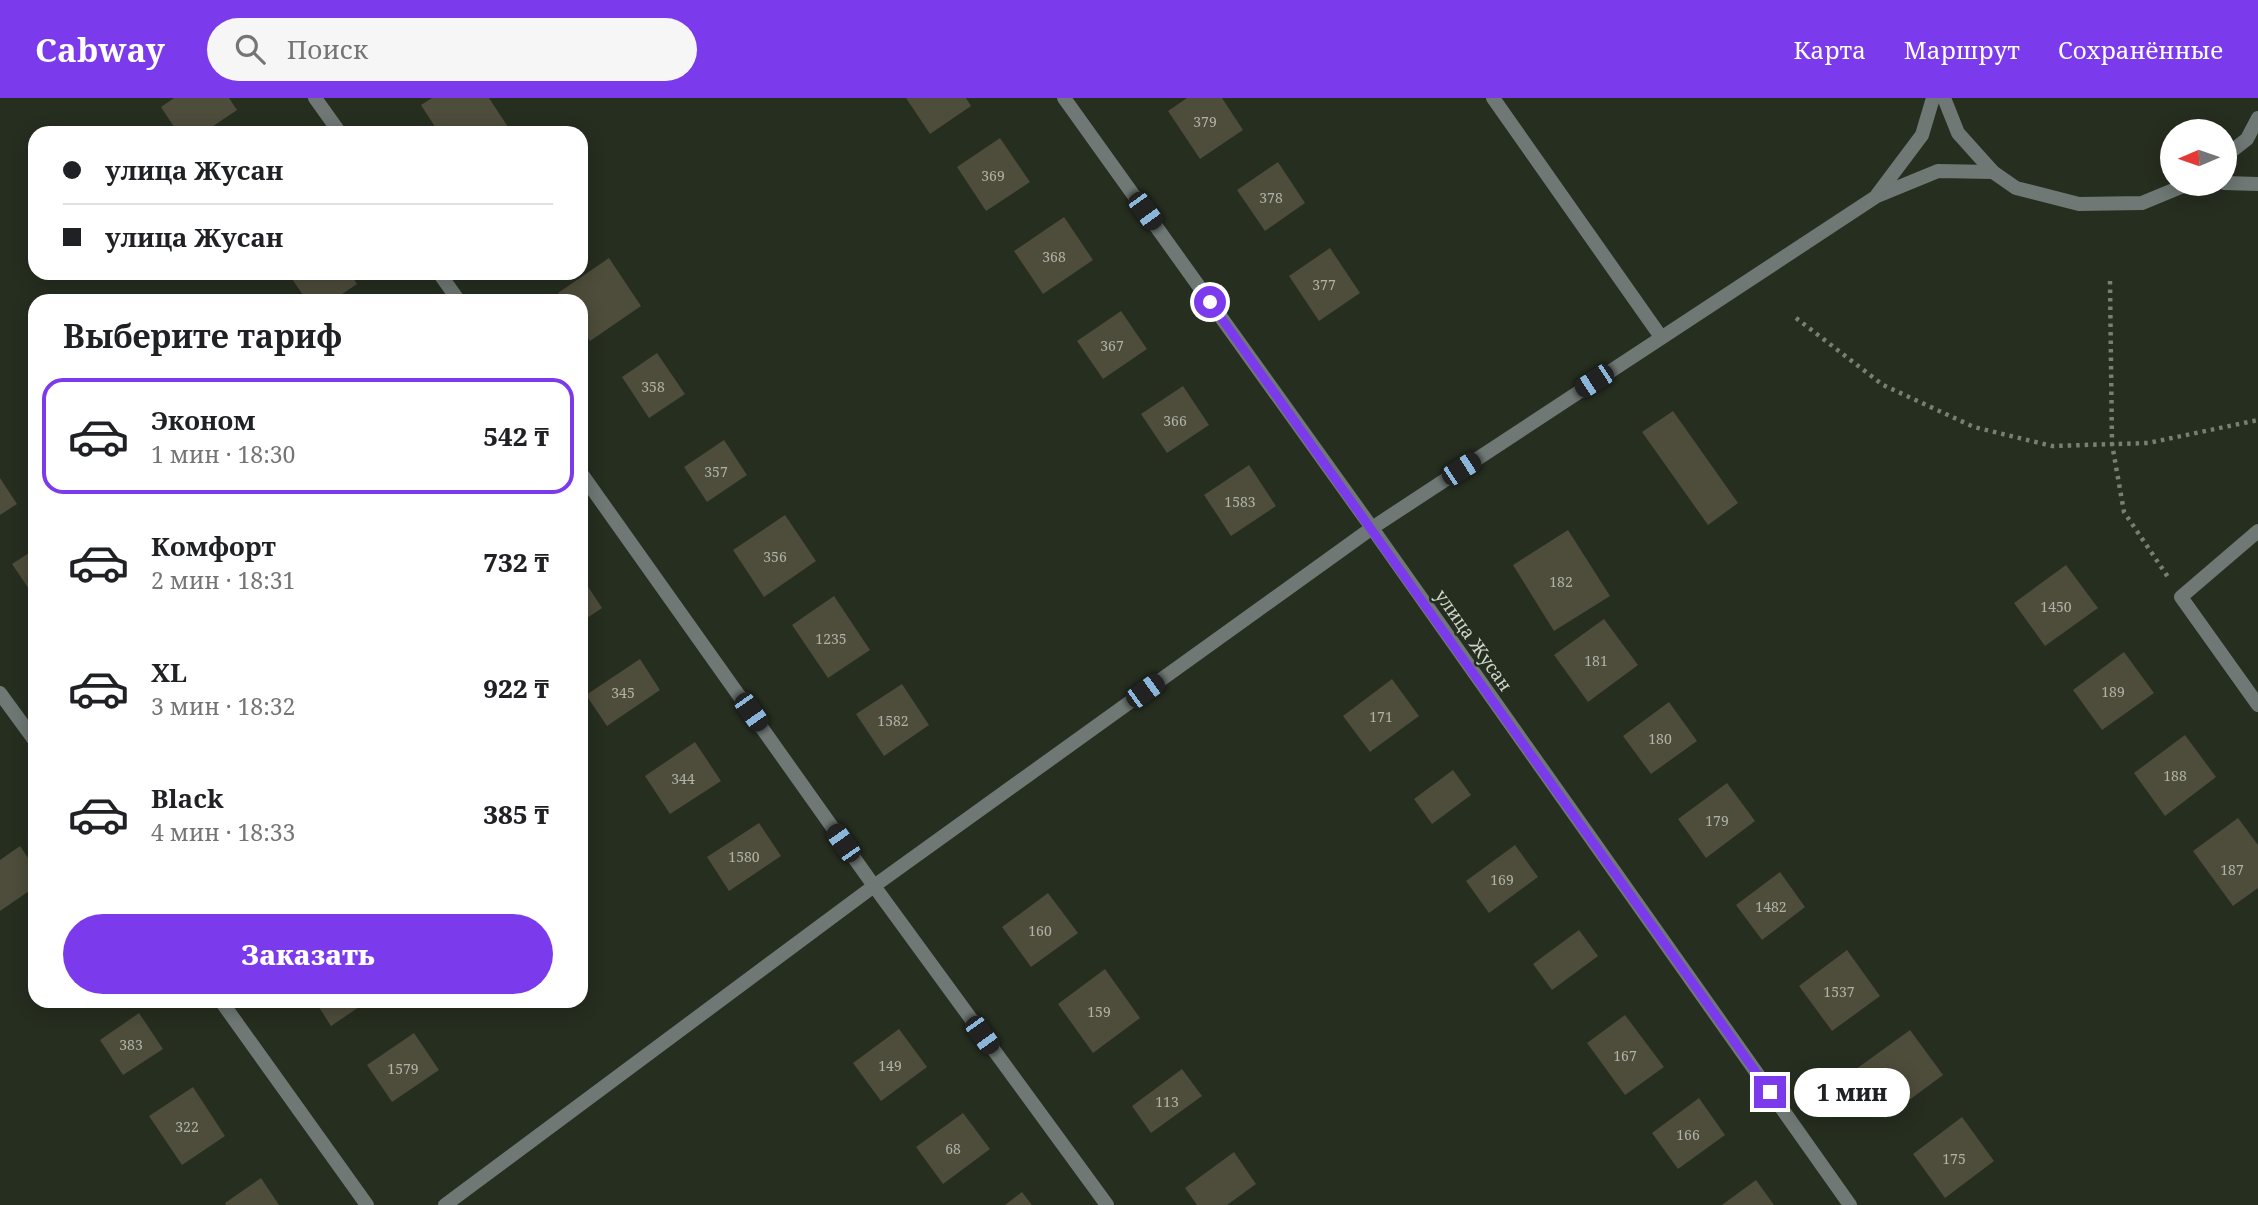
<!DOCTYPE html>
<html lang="ru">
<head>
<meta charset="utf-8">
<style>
	:root { --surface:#fff; --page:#f6f6f6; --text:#202124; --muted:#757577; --line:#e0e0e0; --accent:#7c3aed }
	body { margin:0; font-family:"Noto Serif",serif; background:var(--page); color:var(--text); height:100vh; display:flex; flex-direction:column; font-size:26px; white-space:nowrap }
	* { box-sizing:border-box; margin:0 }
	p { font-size:23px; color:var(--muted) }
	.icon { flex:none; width:38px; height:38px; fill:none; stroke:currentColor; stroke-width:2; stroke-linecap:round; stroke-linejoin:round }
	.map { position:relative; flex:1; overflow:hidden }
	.details { position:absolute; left:28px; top:196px; width:560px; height:714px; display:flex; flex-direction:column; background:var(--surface); border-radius:21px; box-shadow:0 4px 18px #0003 }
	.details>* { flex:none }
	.guide { position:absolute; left:28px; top:28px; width:560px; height:154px; border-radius:21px; box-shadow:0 4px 18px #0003; display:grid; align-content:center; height:154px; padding:0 35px; background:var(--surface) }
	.needle { width:46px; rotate:268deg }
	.controls { position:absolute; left:2160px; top:21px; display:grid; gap:14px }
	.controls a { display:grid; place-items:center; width:77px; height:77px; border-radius:50%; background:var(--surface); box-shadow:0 4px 18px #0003; font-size:35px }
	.end { position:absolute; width:32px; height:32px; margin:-16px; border:9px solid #7c3aed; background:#fff; box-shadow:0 0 0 4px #fff }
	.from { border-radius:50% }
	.bubble { position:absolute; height:49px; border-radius:24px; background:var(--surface); box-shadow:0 4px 18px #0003; font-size:23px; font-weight:800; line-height:49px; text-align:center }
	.car { position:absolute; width:21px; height:42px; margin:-21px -10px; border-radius:9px; box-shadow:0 0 5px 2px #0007; background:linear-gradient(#222 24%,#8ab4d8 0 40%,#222 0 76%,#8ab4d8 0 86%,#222 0) }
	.guide b { display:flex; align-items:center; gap:24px; height:66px; font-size:26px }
	.guide b+b { border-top:2px solid var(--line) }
	.guide i { width:18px; height:18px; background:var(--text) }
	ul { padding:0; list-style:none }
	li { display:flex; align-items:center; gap:21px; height:116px; margin:0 14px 10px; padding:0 21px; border:4px solid transparent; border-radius:21px }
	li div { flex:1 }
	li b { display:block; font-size:26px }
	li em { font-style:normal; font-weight:800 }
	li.current { border-color:var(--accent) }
	li>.icon { width:63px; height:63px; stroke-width:1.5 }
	h2 { padding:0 35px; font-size:32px; line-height:84px }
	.primary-button { display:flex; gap:14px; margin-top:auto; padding:14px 35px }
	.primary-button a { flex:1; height:80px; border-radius:42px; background:var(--accent); color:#fff; font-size:28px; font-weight:800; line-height:80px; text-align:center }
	header { display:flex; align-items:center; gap:42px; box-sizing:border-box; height:98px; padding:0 35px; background:var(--accent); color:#fff }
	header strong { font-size:33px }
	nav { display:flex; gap:38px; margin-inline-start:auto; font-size:24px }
	.search { width:490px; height:63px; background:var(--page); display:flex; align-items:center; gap:18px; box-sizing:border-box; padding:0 24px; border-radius:38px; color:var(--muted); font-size:26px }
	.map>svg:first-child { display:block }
	.building { fill:#4e4c3a }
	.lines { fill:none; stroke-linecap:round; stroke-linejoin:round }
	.path { stroke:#787f73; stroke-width:4.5; stroke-dasharray:3.5 5; stroke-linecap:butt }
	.minor { stroke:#6f7874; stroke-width:14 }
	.tertiary { stroke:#6f7874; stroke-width:14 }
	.route { stroke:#7c3aed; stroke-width:9 }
	.labels { text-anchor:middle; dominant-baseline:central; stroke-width:5; stroke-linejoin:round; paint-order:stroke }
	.number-label { font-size:14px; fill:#afb3a7 }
	.street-label { font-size:18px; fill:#cfd5cb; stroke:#262e20 }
</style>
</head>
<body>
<header>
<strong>Cabway</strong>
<div class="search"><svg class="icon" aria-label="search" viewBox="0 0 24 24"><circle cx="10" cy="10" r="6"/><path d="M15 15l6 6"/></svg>Поиск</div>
<nav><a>Карта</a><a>Маршрут</a><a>Сохранённые</a></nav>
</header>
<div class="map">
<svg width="2258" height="1107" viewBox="0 0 2258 1107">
	<rect width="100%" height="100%" fill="#262e20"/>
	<path class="building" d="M174 0H229L237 12 203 35H178L161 9Z
		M432 0H489L512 35H439L421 7Z
		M906 0H966L971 8 930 36Z
		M1187 0H1222L1243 32 1200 61 1168 13Z
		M1000 40 1030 84 986 113 957 69Z
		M1278 64 1305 105 1265 133 1237 92Z
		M1064 119 1093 162 1043 196 1014 153Z
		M1330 150 1360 195 1319 223 1289 178Z
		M609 160 641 208 590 243 581 229V203H564L558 195Z
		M288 175H350L357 186 332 203H307Z
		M1121 213 1147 251 1103 281 1077 243Z
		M657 255 685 296 649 320 622 279Z
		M1183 288 1209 327 1167 355 1141 316Z
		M1673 313 1738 405 1708 427 1642 334Z
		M724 342 747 377 707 404 684 369Z
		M1249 367 1276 408 1231 438 1204 397Z
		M0 380 17 406 0 417Z
		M785 417 816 463 764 499 733 452Z
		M1568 432 1610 498 1554 533 1513 467Z
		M35 451V500L12 466Z
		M2066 467 2098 510 2045 548 2014 505Z
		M581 478 602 510 581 524Z
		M834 498 870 552 828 580 792 527Z
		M1604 521 1638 567 1588 604 1554 557Z
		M2124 554 2154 595 2102 632 2073 592Z
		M640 561 660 592 607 628 586 597Z
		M1392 581 1419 618 1370 654 1343 618Z
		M902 586 929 627 884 658 856 616Z
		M1669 604 1697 643 1651 676 1623 638Z
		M2185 637 2216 679 2165 718 2134 675Z
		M695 644 721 683 670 716 645 678Z
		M1453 672 1471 697 1432 726 1414 701Z
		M1727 685 1755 723 1706 760 1678 721Z
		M2238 720 2258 747V790L2233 808 2193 753Z
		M759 725 781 758 729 793 707 759Z
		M1515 747 1538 779 1489 815 1466 783Z
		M20 748 35 770V789L0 813V762Z
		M1780 774 1805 809 1762 842 1736 807Z
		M1048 795 1078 835 1031 869 1002 829Z
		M1579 832 1598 858 1552 892 1533 866Z
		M1847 852 1880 898 1832 933 1799 888Z
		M1105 871 1140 920 1093 955 1058 906Z
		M315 903H368L331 928Z
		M139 915 163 951 123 977 100 942Z
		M1625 917 1664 969 1625 997 1587 945Z
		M899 931 927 969 881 1003 853 965Z
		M1910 932 1943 977 1885 1020 1852 974Z
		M414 935 439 972 392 1004 367 967Z
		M1182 971 1202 998 1151 1035 1132 1008Z
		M193 989 225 1038 182 1067 149 1018Z
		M1699 1000 1725 1037 1678 1071 1652 1035Z
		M963 1015 990 1051 943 1086 916 1049Z
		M1962 1019 1994 1063 1945 1100 1913 1056Z
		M1234 1054 1256 1086 1227 1107H1197L1185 1090Z
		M261 1080 279 1107H226L225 1105Z
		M1756 1082 1774 1107H1722Z
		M1022 1094 1032 1107H1005Z"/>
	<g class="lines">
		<path class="path" d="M2110 183 2112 346 2124 414 2168 479
			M1796 220 1883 287 1974 329 2052 348 2148 345 2258 322"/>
		<path class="minor" d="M315 0 340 35
			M1064 0 1372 430 1850 1107
			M1493 0 1661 239
			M1877 97 1922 37 1933 0
			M439 175 459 203
			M581 375 874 788 1107 1107
			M2258 433 2181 499 2258 607
			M0 595 35 643
			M221 903 367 1107
			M445 1107 874 788 1372 430 1877 98 1938 73 1993 74"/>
		<path class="tertiary" d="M1944 0 1958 35 1993 74 2016 90 2079 106 2142 105 2188 86
			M2224 59 2247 41 2258 20
			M2224 85 2258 86"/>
	</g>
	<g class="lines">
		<path class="route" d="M1210 204 1770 994"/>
	</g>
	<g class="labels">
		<g class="number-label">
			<text x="1205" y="23">379</text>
			<text x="993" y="77">369</text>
			<text x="1271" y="99">378</text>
			<text x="1054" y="158">368</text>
			<text x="1324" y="186">377</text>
			<text x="1112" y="247">367</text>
			<text x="653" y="288">358</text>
			<text x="1175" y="322">366</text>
			<text x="716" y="373">357</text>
			<text x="1240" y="403">1583</text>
			<text x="775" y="458">356</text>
			<text x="1561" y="483">182</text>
			<text x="2056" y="508">1450</text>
			<text x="831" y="540">1235</text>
			<text x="1596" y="562">181</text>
			<text x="2113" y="593">189</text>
			<text x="623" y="594">345</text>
			<text x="1381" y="618">171</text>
			<text x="893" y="622">1582</text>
			<text x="1660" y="640">180</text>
			<text x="2175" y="677">188</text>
			<text x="683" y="680">344</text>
			<text x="1717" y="722">179</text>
			<text x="744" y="758">1580</text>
			<text x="2232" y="771">187</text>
			<text x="1502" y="781">169</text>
			<text x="1771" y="808">1482</text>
			<text x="1040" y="832">160</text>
			<text x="1839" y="893">1537</text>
			<text x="1099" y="913">159</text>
			<text x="131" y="946">383</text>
			<text x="1625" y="957">167</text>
			<text x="890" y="967">149</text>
			<text x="403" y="970">1579</text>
			<text x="1167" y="1003">113</text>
			<text x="187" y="1028">322</text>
			<text x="1688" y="1036">166</text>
			<text x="953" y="1050">68</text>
			<text x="1954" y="1060">175</text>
		</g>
		<g class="street-label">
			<text transform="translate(1474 542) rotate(55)">улица Жусан</text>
		</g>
	</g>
</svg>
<div class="controls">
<a><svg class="needle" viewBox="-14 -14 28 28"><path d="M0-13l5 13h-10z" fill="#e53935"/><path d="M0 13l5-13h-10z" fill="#757577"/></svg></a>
</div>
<i class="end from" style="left:1210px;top:204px"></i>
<i class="end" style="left:1770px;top:994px"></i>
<div class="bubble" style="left:1794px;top:970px;width:116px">1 мин</div>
<i class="car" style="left:1145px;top:113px;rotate:144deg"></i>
<i class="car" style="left:1594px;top:283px;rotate:237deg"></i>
<i class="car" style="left:1461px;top:371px;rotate:57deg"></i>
<i class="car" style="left:1145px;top:593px;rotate:54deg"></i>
<i class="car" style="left:751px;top:614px;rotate:145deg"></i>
<i class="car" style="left:843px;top:745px;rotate:325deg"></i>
<i class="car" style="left:982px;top:937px;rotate:144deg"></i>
<div class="guide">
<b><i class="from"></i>улица Жусан</b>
<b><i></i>улица Жусан</b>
</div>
<section class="details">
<h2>Выберите тариф</h2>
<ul>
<li class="current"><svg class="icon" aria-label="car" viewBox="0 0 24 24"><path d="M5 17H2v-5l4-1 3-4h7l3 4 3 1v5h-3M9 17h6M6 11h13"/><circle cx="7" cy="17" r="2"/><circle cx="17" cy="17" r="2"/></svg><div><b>Эконом</b><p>1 мин · 18:30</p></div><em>542 ₸</em></li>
<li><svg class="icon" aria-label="car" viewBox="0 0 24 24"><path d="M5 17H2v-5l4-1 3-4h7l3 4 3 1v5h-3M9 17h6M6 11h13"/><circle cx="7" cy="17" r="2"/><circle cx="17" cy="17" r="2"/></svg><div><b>Комфорт</b><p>2 мин · 18:31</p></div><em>732 ₸</em></li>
<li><svg class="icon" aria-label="car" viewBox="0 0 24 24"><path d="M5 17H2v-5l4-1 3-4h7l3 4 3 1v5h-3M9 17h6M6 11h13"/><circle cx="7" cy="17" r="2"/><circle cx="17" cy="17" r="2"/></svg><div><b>XL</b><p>3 мин · 18:32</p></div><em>922 ₸</em></li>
<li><svg class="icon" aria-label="car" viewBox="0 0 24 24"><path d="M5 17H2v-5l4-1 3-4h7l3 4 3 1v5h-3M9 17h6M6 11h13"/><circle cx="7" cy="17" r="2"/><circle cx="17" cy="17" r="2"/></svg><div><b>Black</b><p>4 мин · 18:33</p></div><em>385 ₸</em></li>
</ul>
<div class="primary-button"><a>Заказать</a></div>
</section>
</div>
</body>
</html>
